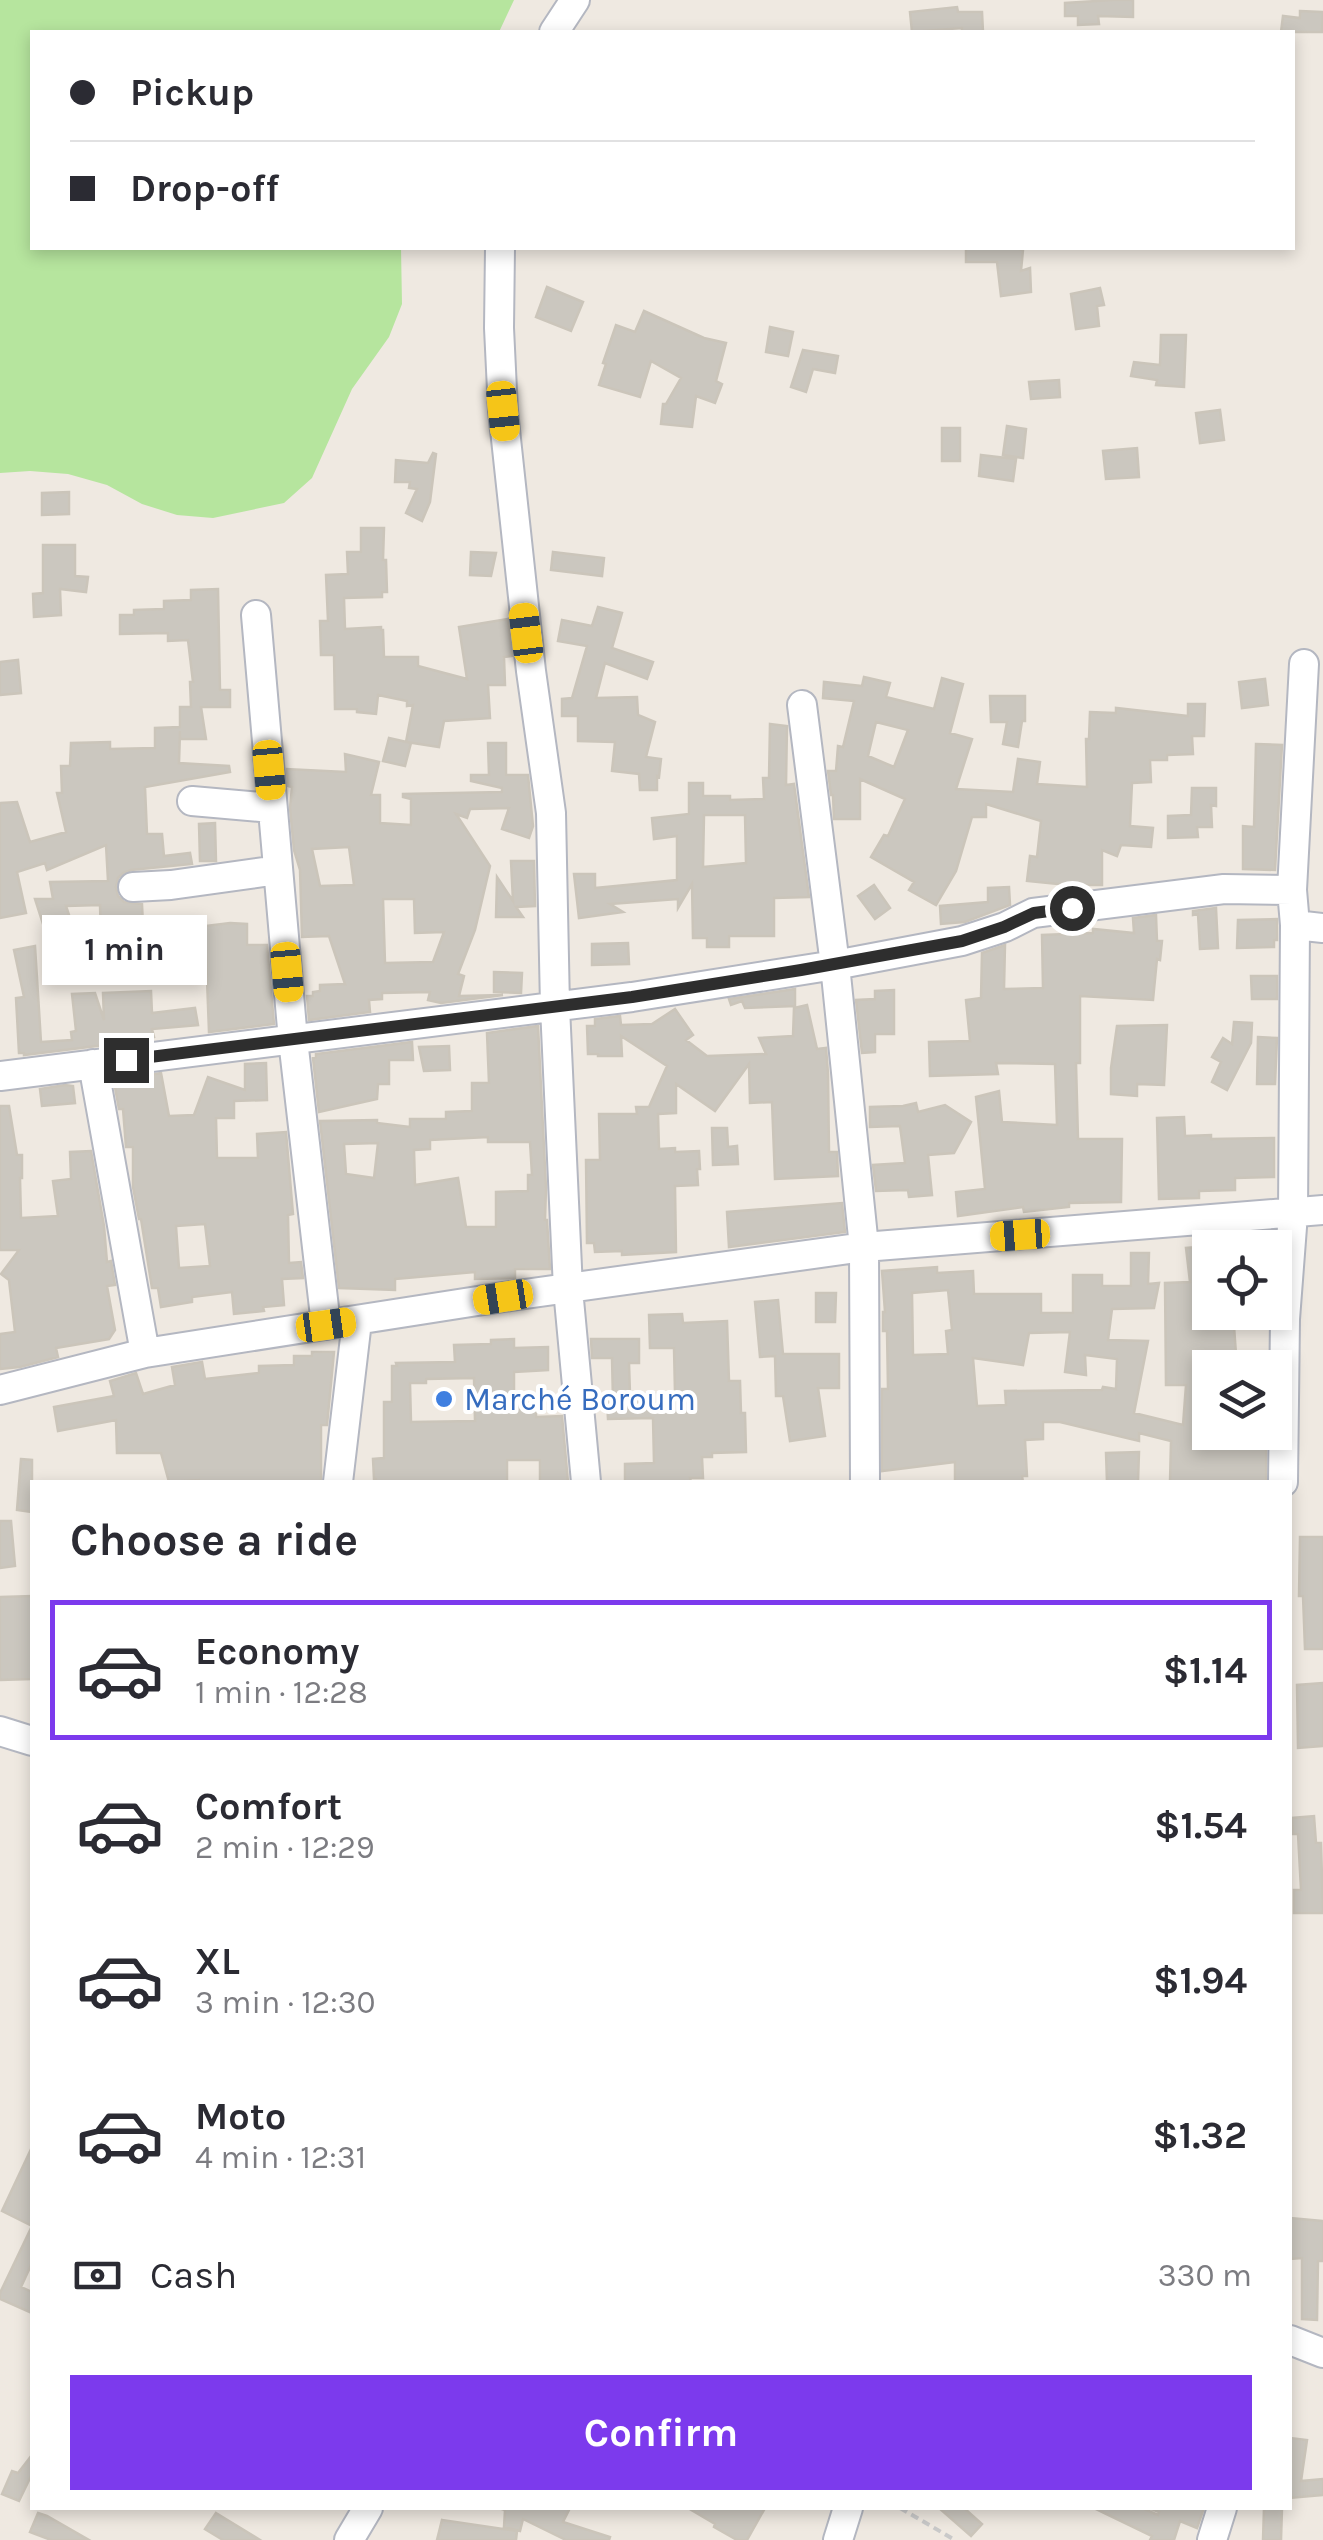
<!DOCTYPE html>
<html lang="en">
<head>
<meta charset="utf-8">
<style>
	:root { --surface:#fff; --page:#f7f7f7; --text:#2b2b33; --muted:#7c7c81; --line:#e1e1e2; --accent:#7c3aed }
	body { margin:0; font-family:Karla,sans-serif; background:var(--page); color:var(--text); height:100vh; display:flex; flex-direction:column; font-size:38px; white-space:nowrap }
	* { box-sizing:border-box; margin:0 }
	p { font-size:32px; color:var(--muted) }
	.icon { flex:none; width:55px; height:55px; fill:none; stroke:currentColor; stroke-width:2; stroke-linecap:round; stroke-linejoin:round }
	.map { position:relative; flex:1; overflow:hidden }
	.sheet { position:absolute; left:30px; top:1480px; width:1262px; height:1030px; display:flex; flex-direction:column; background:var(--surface); border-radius:0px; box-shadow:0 5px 15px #0003 }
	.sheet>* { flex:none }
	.banner { position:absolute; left:30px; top:30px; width:1265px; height:220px; border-radius:0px; box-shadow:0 5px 15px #0003; display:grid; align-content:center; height:220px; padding:0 40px; background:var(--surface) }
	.controls { position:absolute; left:1192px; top:1230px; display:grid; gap:20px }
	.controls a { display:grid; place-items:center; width:100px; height:100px; border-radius:0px; background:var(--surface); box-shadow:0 5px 15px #0003; font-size:50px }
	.end { position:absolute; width:45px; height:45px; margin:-22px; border:12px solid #2e2e2e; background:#fff; box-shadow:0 0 0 5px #fff }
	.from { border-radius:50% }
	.bubble { position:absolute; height:70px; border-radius:0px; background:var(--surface); box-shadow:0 5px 15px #0003; font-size:32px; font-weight:700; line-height:70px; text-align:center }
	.car { position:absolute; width:30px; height:60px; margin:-30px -15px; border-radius:12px; box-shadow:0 0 8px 2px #0007; background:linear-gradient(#f5c518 24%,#345 0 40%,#f5c518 0 76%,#345 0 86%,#f5c518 0) }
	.banner b { display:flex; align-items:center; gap:35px; height:95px; font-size:38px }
	.banner b+b { border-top:2px solid var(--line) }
	.banner i { width:25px; height:25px; background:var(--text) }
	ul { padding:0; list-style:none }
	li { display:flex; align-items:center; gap:30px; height:140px; margin:0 20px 15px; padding:0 20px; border:5px solid transparent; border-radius:0px }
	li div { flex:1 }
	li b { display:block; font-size:38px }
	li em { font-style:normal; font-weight:700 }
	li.current { border-color:var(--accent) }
	li>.icon { width:90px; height:90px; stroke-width:1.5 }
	h2 { padding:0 40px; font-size:45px; line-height:120px }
	.pay { display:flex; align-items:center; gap:25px; height:110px; padding:0 40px; font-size:38px }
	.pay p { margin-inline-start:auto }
	.cta { display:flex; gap:20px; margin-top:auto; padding:20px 40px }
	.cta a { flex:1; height:115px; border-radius:0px; background:var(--accent); color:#fff; font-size:40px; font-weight:700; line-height:115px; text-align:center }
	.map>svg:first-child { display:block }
	.green { fill:#b6e59e }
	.building { fill:#cbc7bf; stroke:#cbc5ba; stroke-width:2.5; fill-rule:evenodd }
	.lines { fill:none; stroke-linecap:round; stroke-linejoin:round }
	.minor-casing { stroke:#b4b7c1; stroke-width:32 }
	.path { stroke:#c9c9c9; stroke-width:4; stroke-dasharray:8 5; stroke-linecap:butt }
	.minor { stroke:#fff; stroke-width:28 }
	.route { stroke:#2e2e2e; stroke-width:12 }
	.shop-dot { fill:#3f7fe0; stroke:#fff; stroke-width:4 }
	.labels { text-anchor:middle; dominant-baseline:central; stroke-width:8; stroke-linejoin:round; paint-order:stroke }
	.shop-label { font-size:32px; fill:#366cbe; stroke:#fff; text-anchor:start }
</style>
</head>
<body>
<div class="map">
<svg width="1323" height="2540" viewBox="0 0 1323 2540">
	<rect width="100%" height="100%" fill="#efe9e1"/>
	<path class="green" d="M0 0H514L499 32H32V248H401L402 304 389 337 352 389 312 478 284 503 213 518 177 515 142 504 107 485 68 474 30 471 0 473Z"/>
	<path class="building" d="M1112 0H1133V17L1098 16 1099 24 1078 25V16H1065V3Z
		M957 7 958 12H982L983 32H962V28L912 32 910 12Z
		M1300 11 1323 12 1322 32H1281L1283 16 1300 18Z
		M966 248H1015L1023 250 1021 271 1030 268 1031 292 1001 296 997 262H966Z
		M547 287 583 302 571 331 536 317Z
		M1100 288 1104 305 1097 306 1099 326 1076 329 1071 294Z
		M644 311 704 338 726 343 716 381 722 384 715 403 696 396 692 427 661 424 663 404H666L681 378 651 361 640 397 599 385 606 364 603 363 616 325 635 332Z
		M770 327 793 332 788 356 766 352Z
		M1161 335H1186L1184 387 1156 385 1157 380 1131 376 1134 362 1160 365Z
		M803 350 838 356 835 373 813 369 806 392 791 387Z
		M1059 380 1060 397 1031 399 1029 382Z
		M1220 410 1224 440 1200 443 1196 413Z
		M1007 426 1026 429 1023 458 1003 455Z
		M942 428H960V461H942Z
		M1137 448 1139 477 1106 479 1103 451Z
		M433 453 436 454 430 502 422 521 406 513 417 489 409 488 410 482H395L396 460 428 463Z
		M981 455 1016 459 1013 481 979 476Z
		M69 492V514L42 515V493Z
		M361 528H384L383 560H386L387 592H382V597L344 598 345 629 381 627V630H383L384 657H418V666L467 679 459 627 508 619 512 656 504 657 505 685H488L490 718 444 721 439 747 406 742 413 705 407 706V701L378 695 376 714 357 712V709H335L334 655H321L320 621H328L326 575 348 574 347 552H361Z
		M43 545H75V576L88 577 86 592 60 589 61 615 34 617 33 594 43 593Z
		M471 552 496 553 491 576 470 575Z
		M553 552 604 558 602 576 551 570Z
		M218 589 220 690H230V707H201L206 739H180V731L179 763 229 766 230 772 145 787 147 834H162L164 856 190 853 192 864 131 870 123 873 118 878 116 887 118 896 124 902 142 904 143 925 166 922 170 955 142 964 102 970 100 905 66 906 88 972 63 976 56 923 43 924 35 899H53L50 882 108 881 106 845 47 870 45 863 17 872 26 913 0 918V803L17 802 30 842 66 832 57 793H62L61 766H70L71 743 110 742V749L155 748V728L180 727V707H191L190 682H193L188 640 168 641V633L120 634V615H134V610L164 609V601L191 600V590Z
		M598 607 622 613 612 648 653 662 647 679 605 663 596 698 637 697 638 715 655 722 646 757 661 759 659 777 657 776V790H640L639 774 612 771 615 742 578 741V716H562V699L572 698 587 646 558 641 562 620 592 626Z
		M18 660 21 693 0 695V662Z
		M864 677 890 683 886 697 934 709 942 678 963 684 950 733 972 739 956 789 1013 792 1018 759 1040 762 1037 784 1087 787 1086 739H1089L1090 712 1116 713V708L1188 716V704H1205L1204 736H1192L1193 754 1167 755V760H1150L1151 782 1132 783 1130 826 1153 828 1151 847 1121 845 1117 856 1102 850V885H1068L1027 881 1030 856 1037 857 1041 821 986 804V817H972L956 871 936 905 909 890 914 882 871 857 884 835 888 836 905 799 860 779V819H834L833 795H831L828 771H836L838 746 843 747 854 701 823 698 824 682 862 686ZM876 722 908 730 894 767 868 756Z
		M1265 679 1268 705 1242 708 1239 682Z
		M990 696H1025V721H1022L1018 747 1003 744 1007 722H991Z
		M770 724 787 726 786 785 794 784 809 897 774 898V936H729V947H707V938H693L692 884 678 908V899L610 904 623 912 579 918 574 874H595V888L677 880V836L654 839 652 818 689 814V783H703V796H730V800L764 799 763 778H769ZM704 815H745L746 863 703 867Z
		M389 738 411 743 405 766 383 761Z
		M488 743H506V775H528L533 826 529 838 502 829 509 808 470 809 467 818 456 814 490 866 475 930 458 974 464 976 459 996 503 995 441 1003 428 1000 430 992 382 993V999L369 1000 370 1012 309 1020 307 996H313V992L320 991V985L345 984 329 936 302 937 300 870 294 850 290 808 292 787 288 786 287 769 346 772 345 754 379 762 371 795H380V823L411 825V799L403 797V794L502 792V788L471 781V775H489ZM349 847 354 885 320 886 312 849ZM383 899H414L415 933 444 932 433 962 385 963Z
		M1256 744 1282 745 1275 870 1243 869V826L1254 827Z
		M1192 788H1216V806L1211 805 1212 827H1197L1198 837 1168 838V816L1191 815Z
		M215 823 216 861H200L199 824Z
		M511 861H534L535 906 516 907 523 917H496L497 877 513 901Z
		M874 885 890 908 875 919 858 896Z
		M1009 887 1010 905 965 922 941 924 940 906 988 902V888Z
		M1216 908 1218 948 1200 949 1198 914 1193 915V911Z
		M1156 915 1157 941H1162L1160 960 1157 959 1153 1000 1080 996V1063H1076L1078 1139H1122L1121 1202 1069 1203V1207L1024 1212 1023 1207 958 1216 956 1192 985 1189 976 1097 999 1091 1002 1122 1057 1125 1055 1064 996 1063 998 1074 930 1076 929 1042 970 1041 966 1000 981 998 982 953 1005 945 1004 989 1043 988 1042 935 1093 933V929L1134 933 1133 918Z
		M1277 919V940H1274V947L1237 948 1238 920Z
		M230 923 247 924V945H267L274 1024 209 1032 205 926Z
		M628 943 629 964 592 965V944Z
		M35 946 41 1042 72 1040 71 1032 76 1031 72 994 95 993 104 1020 103 993 151 991 152 1013 195 1008 198 1025 152 1029 154 1037 137 1041 24 1055V1053H19L16 998 24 997 14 950Z
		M494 972 522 973 521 993 494 992Z
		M1251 976H1277V999H1252Z
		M795 989V1006L745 1008 742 1001 731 1005 729 999Z
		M894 990V1034H875V1052L862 1053 856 1000 875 999V991Z
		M807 1005 817 1049 826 1048 828 1073 829 1152H837L838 1176 775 1179 772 1102 750 1103 749 1064 715 1111 676 1084V1113L658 1114 659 1149 675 1148V1152L699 1151 700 1169H697L698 1185 675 1186 676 1252 622 1255V1251L595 1252 594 1243H587L586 1160H600L599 1114H637L636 1107H649L667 1066 621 1036 622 1056H598V1054H588L587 1026H595V1019L620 1016 621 1025 652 1024 675 1009 693 1035 686 1040 707 1056 766 1054 759 1038 793 1036 794 1008Z
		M1234 1022 1252 1023 1251 1043 1227 1090 1212 1082 1221 1062 1212 1057 1223 1038 1232 1044Z
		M1167 1025 1164 1085 1137 1084V1096L1111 1094V1068L1117 1026Z
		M538 1026 546 1188 545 1220H547L550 1269H515V1278L475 1279V1272L395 1279V1290L339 1288 320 1121 377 1120V1123L410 1127V1119H446V1112L472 1111V1083H489L487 1033ZM488 1137V1142H530L532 1175H528V1191L496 1192V1227H466L458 1178 415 1185 414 1150 430 1149V1140ZM378 1143 374 1178 346 1174 344 1144Z
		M1258 1037 1277 1038 1275 1084H1257Z
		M412 1042 413 1060H389V1084H378L377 1099 319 1112 313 1058 316 1057V1054Z
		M449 1046 450 1070 424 1071 419 1047Z
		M266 1063 267 1100 234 1101V1118H216L217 1158H258L257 1134 286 1132 293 1214 288 1215 289 1263 301 1262 303 1278 282 1279 284 1305 263 1307 264 1311 234 1314 232 1292 192 1297V1302L161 1307 158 1288H152L141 1219H139L133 1187V1147H126L123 1109H119L114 1082 161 1073 169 1116 194 1115 208 1077 245 1090V1064ZM205 1224 210 1266 179 1268 176 1226Z
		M65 1085 73 1086 75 1103 42 1106 40 1089Z
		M916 1103 918 1112 945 1105 971 1122 954 1153 928 1155 932 1195 909 1197 908 1190 876 1191 873 1165 905 1163 900 1126 870 1127V1107L903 1106Z
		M0 1106H9L17 1155H22V1178H20L21 1218 58 1216 53 1181 71 1179 70 1152 91 1151 104 1226 107 1262 111 1261 115 1285 107 1286 115 1330 109 1339 56 1348 58 1357 20 1367 0 1369V1334L15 1332 9 1280 1 1274 19 1250H0Z
		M1184 1117 1185 1136 1211 1135V1139L1274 1138V1177L1235 1178V1190L1199 1191V1198L1159 1199 1157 1118Z
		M712 1128H727L728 1147 737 1146 738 1164 713 1165Z
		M842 1203 845 1232 729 1247 727 1212Z
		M1210 1246V1312H1233L1237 1368H1205L1199 1432H1266V1482H1170L1171 1441 1139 1433V1441L1060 1422H1043V1439L1025 1440 1027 1476H1022L1023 1482H955V1462L882 1471V1389H888L887 1331H883V1312H885L882 1271 937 1267V1273L973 1271 974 1294H1041V1313H1073V1275H1102V1286H1131V1253H1149L1148 1284 1159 1283 1154 1308 1112 1309 1108 1340 1148 1341 1134 1413 1183 1425 1186 1385H1166L1165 1283 1190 1282 1186 1248ZM948 1290 952 1330 946 1331 948 1354 913 1355 912 1293ZM1070 1332 1065 1372 1086 1375 1085 1355 1117 1359 1116 1389 1103 1387 1102 1390 1005 1391 1006 1405 977 1406 973 1358 1023 1365 1029 1333Z
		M816 1293H836L835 1322H816Z
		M778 1300 783 1354H839V1388H818L825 1436 790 1441 783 1396H776L775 1356 760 1357 755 1302Z
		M682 1314 683 1323 727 1321 729 1381H740L741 1413H745L746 1452 712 1453V1457H702L703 1478H690L691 1482H625V1464L654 1463 653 1418 608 1419 607 1401H613L612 1358H592L591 1339H639V1363H629L630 1394 675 1393 674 1348H650L649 1315Z
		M514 1339V1348L548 1347V1370L514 1372V1404H536V1417L562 1416 568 1482H540V1460H507V1482H376V1479H374L373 1459 384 1458V1402H392V1366H397L396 1363 455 1362 454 1345 491 1344V1340ZM474 1378 475 1421 411 1422 410 1383H426V1379Z
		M312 1352H334L327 1425H321V1482H199V1480L169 1482 161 1453H117L116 1420 58 1431 54 1407 114 1396 110 1381 136 1373 143 1394 175 1385 172 1367 202 1362 205 1379 259 1373V1366L294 1365V1356H312Z
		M1139 1452 1138 1482H1107L1106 1453Z
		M21 1459 32 1460V1512L17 1510Z
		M0 1521H11L15 1566 0 1568Z
		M1300 1537H1323V1649H1305L1303 1596H1299Z
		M32 1596V1679L0 1680V1597Z
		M1323 1683V1746L1298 1748 1297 1685Z
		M1314 1816 1316 1843H1321L1323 1913H1294V1890H1301L1298 1834H1293L1292 1818Z
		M32 2147V2263L21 2287 32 2292V2313L0 2299V2293L32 2226 2 2211Z
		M1290 2218 1323 2221V2261H1318L1317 2320 1302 2319V2258L1291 2259Z
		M1290 2438 1307 2440 1301 2481 1323 2479V2495L1290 2498Z
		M32 2455V2474L19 2501 2 2494 12 2471 18 2473Z
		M499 2508H570L563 2522 610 2537 609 2540H566L523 2519 520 2531 504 2527 505 2510Z
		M688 2508H765L747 2540H737L714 2527 715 2524Z
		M939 2508H964L982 2524 971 2536Z
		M1094 2508H1142L1158 2515 1159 2512 1149 2508H1204L1197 2528 1180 2521 1174 2540H1150L1152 2536Z
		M1264 2508H1282L1281 2540H1263Z
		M38 2513 47 2516 89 2540H51L30 2532Z
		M216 2513 260 2540H223L205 2529Z
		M442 2520 517 2531 516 2540H437Z"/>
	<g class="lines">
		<g class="minor-casing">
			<path id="minor" d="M554 32 575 0
				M500 248 499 328 503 411 531 671 551 813 555 1007 568 1289 586 1482
				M256 615 293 1040 326 1325
				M802 705 835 965 864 1247 865 1482
				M192 801 272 808
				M133 887 171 885 278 870
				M1292 890 1304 664
				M93 1064 145 1353
				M0 1076 632 997 835 965 962 941 1005 927 1033 913 1224 889 1292 890 1295 925 1323 928
				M0 1390 145 1353 503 1297 864 1247 1323 1210
				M338 1482 357 1321
				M1283 1482 1285 1319 1293 1214 1295 925
				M0 1731 32 1741
				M1290 2340 1323 2353
				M349 2540 368 2508
				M838 2540 848 2508
				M1212 2540 1222 2508"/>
		</g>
		<path class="path" d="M900 2508 955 2540"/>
		<use href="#minor" class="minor"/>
	</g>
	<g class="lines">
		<path class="route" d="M126 1060 632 997 801 970 962 941 1004 927 1034 913 1072 908"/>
	</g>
	<circle class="shop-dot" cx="444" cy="1399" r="10"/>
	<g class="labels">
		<g class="shop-label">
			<text x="464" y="1399">Marché Boroum</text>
		</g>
	</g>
</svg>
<div class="controls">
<a><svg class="icon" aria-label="locate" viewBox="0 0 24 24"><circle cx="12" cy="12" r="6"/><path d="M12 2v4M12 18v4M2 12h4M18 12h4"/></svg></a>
<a><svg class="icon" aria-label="layers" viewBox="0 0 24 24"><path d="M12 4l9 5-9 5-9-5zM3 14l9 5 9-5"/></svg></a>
</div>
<i class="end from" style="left:1072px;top:908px"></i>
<i class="end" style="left:126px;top:1060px"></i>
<div class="bubble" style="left:42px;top:915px;width:165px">1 min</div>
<i class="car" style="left:503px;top:411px;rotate:174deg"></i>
<i class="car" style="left:526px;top:633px;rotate:353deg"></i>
<i class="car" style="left:269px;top:770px;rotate:175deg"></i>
<i class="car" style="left:287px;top:972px;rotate:175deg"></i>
<i class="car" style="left:1020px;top:1235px;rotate:266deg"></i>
<i class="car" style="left:503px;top:1297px;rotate:261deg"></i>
<i class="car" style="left:326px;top:1325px;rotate:82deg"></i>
<div class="banner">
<b><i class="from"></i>Pickup</b>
<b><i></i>Drop-off</b>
</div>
<section class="sheet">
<h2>Choose a ride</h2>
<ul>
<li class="current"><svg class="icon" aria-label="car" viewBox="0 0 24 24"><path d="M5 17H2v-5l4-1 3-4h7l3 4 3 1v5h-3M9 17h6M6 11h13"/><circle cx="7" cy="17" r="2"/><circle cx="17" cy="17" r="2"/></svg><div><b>Economy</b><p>1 min · 12:28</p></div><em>$1.14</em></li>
<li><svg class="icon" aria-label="car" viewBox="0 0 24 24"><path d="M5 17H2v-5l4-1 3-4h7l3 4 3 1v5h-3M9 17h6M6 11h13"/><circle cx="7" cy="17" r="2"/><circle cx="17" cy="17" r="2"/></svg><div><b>Comfort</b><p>2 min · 12:29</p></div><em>$1.54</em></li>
<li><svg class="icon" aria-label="car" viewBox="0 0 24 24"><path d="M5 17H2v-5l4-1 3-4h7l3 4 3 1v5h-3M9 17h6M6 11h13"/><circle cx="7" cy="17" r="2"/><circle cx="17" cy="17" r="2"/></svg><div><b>XL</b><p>3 min · 12:30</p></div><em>$1.94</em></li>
<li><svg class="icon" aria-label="car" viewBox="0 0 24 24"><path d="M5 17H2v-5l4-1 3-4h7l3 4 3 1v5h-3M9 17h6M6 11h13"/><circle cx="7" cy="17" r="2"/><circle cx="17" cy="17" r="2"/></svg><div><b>Moto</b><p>4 min · 12:31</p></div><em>$1.32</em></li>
</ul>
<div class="pay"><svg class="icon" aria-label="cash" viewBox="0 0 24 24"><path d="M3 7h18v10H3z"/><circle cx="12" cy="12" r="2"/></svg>Cash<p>330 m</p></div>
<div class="cta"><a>Confirm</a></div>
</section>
</div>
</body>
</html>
